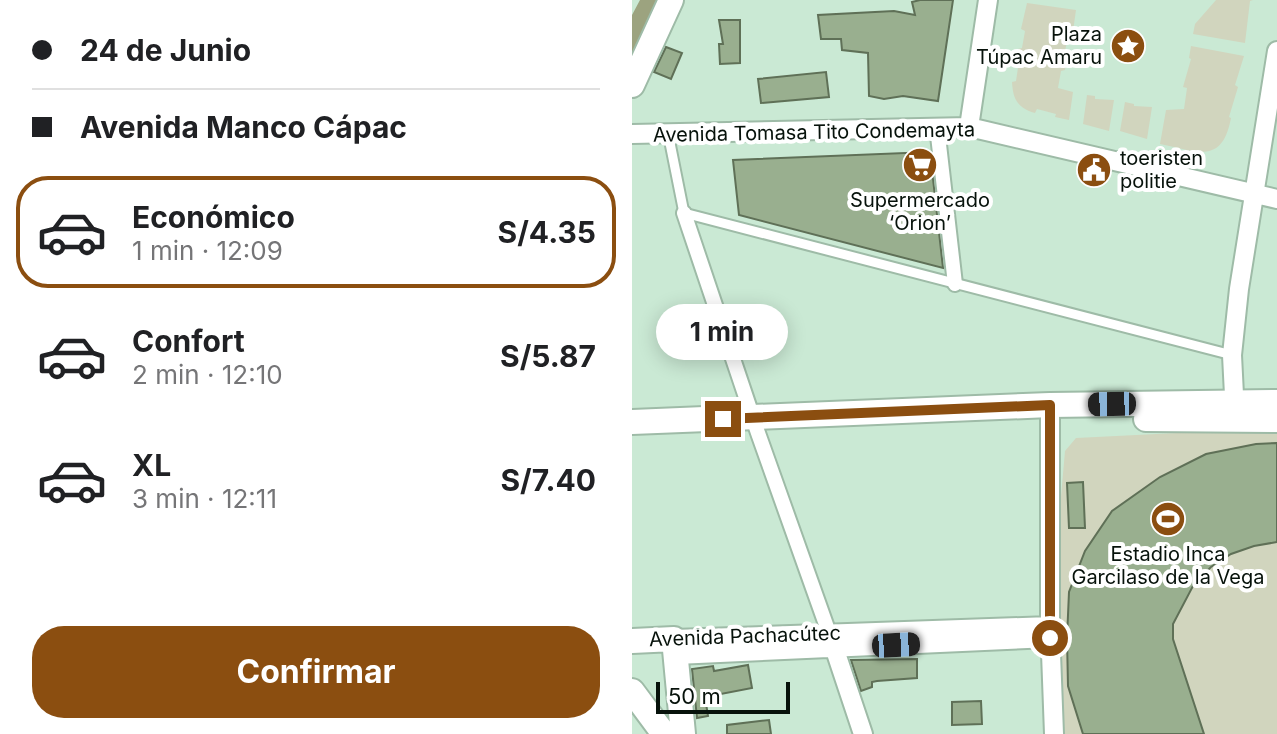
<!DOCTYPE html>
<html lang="es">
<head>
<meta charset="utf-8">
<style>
	:root { --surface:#fff; --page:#f2f2f2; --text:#202124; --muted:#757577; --line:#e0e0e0; --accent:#8b4e10 }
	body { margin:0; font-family:Inter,sans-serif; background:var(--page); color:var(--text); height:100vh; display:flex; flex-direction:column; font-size:30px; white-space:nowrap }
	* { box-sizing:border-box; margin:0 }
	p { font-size:26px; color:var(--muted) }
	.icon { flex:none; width:44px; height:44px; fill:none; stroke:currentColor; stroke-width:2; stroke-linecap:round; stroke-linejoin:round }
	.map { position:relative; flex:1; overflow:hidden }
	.side { display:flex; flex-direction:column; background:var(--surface); width:632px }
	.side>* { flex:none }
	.top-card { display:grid; align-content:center; height:176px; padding:0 32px; background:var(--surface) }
	.scale { position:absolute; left:24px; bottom:20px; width:134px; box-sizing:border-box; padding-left:8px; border:4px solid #07120b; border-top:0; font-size:22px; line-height:28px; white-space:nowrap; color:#07120b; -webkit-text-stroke:6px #fff; paint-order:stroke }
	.end { position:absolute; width:36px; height:36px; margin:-18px; border:10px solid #8b4e10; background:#fff; box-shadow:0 0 0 4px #fff }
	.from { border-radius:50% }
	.bubble { position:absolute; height:56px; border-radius:28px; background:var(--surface); box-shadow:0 4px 20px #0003; font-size:26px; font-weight:700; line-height:56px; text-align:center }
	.car { position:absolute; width:24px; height:48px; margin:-24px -12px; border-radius:10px; box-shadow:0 0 6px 2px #0007; background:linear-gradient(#222 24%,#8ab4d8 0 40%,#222 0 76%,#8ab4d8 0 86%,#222 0) }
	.top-card b { display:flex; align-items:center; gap:28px; height:76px; font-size:30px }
	.top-card b+b { border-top:2px solid var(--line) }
	.top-card i { width:20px; height:20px; background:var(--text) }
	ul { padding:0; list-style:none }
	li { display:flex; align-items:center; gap:24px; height:112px; margin:0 16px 12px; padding:0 16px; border:4px solid transparent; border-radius:32px }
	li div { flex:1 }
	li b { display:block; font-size:30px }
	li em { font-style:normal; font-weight:700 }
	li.selected { border-color:var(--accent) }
	li>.icon { width:72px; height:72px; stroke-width:1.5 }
	.action { display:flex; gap:16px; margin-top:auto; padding:16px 32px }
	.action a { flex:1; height:92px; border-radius:32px; background:var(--accent); color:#fff; font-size:32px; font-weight:700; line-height:92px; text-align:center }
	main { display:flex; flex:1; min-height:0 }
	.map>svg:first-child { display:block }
	.green { fill:#d1d5be }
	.forest { fill:#9ca37f }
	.building { fill:#99af8f; stroke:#5f7057; stroke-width:2 }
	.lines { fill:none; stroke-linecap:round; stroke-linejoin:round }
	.service-casing { stroke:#9ebba7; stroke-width:13 }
	.pedestrian-casing { stroke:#9ebba7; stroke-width:18 }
	.minor-casing { stroke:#9ebba7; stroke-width:22 }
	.secondary-casing { stroke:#9ebba7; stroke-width:28 }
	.service { stroke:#fff; stroke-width:9 }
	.pedestrian { stroke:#fff; stroke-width:14 }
	.minor { stroke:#fff; stroke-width:18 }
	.secondary { stroke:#fff; stroke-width:24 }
	.route { stroke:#8b4e10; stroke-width:10 }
	.labels { text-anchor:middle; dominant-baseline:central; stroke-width:8; stroke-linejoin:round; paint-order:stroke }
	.poi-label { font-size:20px; fill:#07120b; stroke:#fff }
	.street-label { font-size:20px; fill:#07120b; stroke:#fff }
</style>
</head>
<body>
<main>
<section class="side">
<div class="top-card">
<b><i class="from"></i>24 de Junio</b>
<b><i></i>Avenida Manco Cápac</b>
</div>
<ul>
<li class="selected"><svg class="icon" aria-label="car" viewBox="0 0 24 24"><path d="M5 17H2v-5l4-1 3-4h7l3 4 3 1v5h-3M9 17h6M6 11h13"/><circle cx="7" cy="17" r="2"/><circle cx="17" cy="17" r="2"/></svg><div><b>Económico</b><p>1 min · 12:09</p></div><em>S/4.35</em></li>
<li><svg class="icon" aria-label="car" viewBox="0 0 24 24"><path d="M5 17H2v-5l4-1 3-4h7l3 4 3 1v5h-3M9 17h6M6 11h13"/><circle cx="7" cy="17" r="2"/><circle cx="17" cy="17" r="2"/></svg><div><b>Confort</b><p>2 min · 12:10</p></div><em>S/5.87</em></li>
<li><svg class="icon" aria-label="car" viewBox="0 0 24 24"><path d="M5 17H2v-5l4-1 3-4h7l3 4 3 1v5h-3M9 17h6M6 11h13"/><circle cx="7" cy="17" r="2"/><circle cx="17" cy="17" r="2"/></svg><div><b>XL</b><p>3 min · 12:11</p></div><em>S/7.40</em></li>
</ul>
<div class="action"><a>Confirmar</a></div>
</section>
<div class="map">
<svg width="645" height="734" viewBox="0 0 645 734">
	<rect width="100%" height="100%" fill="#cae9d4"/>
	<path class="green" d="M584 0H621L618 1 613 43 561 34 563 24Z
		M395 3 444 10 440 38H436L432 55 435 56 433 70 429 71 426 88 441 92 437 120 423 117 424 114 405 109 403 113C386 108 381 100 380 82L384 81 387 61 384 60 386 49 390 48 393 31 389 29Z
		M559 46 612 56 603 85 606 87 597 117 599 118C590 166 564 151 528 144L534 110 552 109 555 88 551 87 559 59 557 58Z
		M455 95 463 96V99L482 100 477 131 451 124Z
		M493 102 502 104V106L520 107 515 139 488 131Z
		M645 428V734H423L421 588 433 451 444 438Z"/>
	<path class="forest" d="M8 0H28L0 55V15Z"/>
	<path class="building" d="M288 0H321L306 101 271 96 252 99 237 96 236 53 210 50 209 39H189L186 15 262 11 283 15 280 2Z
		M87 20H108V63L88 64 87 44H91Z
		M34 47 50 53 39 79 22 72Z
		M194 72 197 97 129 103 126 79Z
		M298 152 311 268 107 215 101 160Z
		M645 443V542L622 546 599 554 579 567 562 584 541 624V639L572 734H451L436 686 435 638 437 592 453 551 480 511 528 477 574 454 624 444Z
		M451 482 453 528H437L435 483Z
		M285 659V678L245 681 240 682V687L229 691 219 660Z
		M116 665 120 688 73 697 76 716 65 718 60 669 81 666 82 671Z
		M349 701 350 724 320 725V702Z
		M137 720 139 734H95V725Z"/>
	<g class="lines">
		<g class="service-casing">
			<path id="service" d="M36 133 52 213 600 355"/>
		</g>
		<g class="pedestrian-casing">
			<path id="pedestrian" d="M305 127 323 284
				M52 213 126 433 197 633"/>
		</g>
		<g class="minor-casing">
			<path id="minor" d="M337 127 356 0
				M0 134 337 127 645 199
				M418 405V626L422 734
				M603 415 600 355 607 289 645 51
				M199 638 231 734
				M42 639 418 626
				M44 655 418 638"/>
		</g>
		<g class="secondary-casing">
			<path id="secondary" d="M0 85 39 0
				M514 419 645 420
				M0 422 418 405 645 402
				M0 641 42 639 51 734
				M0 691 32 734"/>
		</g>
		<use href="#service" class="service"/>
		<use href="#pedestrian" class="pedestrian"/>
		<use href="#minor" class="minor"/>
		<use href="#secondary" class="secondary"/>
	</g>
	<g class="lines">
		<path class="route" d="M91 419 418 405V638"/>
	</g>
	<defs>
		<g id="sight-disc" transform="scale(1.8)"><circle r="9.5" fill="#8b4e10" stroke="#fff"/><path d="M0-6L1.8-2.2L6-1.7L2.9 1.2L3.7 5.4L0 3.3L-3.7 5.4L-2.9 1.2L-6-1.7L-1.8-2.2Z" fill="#fff"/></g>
		<g id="supermarket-disc" transform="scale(1.8)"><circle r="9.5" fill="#8b4e10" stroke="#fff"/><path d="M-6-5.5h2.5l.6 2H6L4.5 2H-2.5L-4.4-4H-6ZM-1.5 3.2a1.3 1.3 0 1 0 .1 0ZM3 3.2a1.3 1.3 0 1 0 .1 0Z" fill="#fff"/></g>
		<g id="civic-disc" transform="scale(1.8)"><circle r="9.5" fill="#8b4e10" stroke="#fff"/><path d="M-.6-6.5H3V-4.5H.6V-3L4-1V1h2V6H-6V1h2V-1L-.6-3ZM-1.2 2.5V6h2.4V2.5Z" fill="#fff"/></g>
		<g id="stadium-disc" transform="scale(1.8)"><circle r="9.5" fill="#8b4e10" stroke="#fff"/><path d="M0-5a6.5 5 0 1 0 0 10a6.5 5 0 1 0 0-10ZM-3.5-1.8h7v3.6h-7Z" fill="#fff"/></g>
	</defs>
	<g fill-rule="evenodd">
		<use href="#sight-disc" x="496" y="46"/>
		<use href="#supermarket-disc" x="288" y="165"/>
		<use href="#civic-disc" x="462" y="170"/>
		<use href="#stadium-disc" x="536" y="519"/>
	</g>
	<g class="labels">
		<g class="poi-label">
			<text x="470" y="34" text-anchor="end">Plaza<tspan x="470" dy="23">Túpac Amaru</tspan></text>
			<text x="488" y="158" text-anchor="start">toeristen<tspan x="488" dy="23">politie</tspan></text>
			<text x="288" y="200">Supermercado<tspan x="288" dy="23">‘Orion’</tspan></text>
			<text x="536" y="554">Estadio Inca<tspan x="536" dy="23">Garcilaso de la Vega</tspan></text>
		</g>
		<g class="street-label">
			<text transform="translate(182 132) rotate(-1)">Avenida Tomasa Tito Condemayta</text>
			<text transform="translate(113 636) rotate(-2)">Avenida Pachacútec</text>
		</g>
	</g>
</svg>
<div class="scale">50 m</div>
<i class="end from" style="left:418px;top:638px"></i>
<i class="end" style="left:91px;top:419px"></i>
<div class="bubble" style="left:24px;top:304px;width:132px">1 min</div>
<i class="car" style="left:480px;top:404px;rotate:269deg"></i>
<i class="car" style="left:264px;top:645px;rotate:87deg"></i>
</div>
</main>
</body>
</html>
